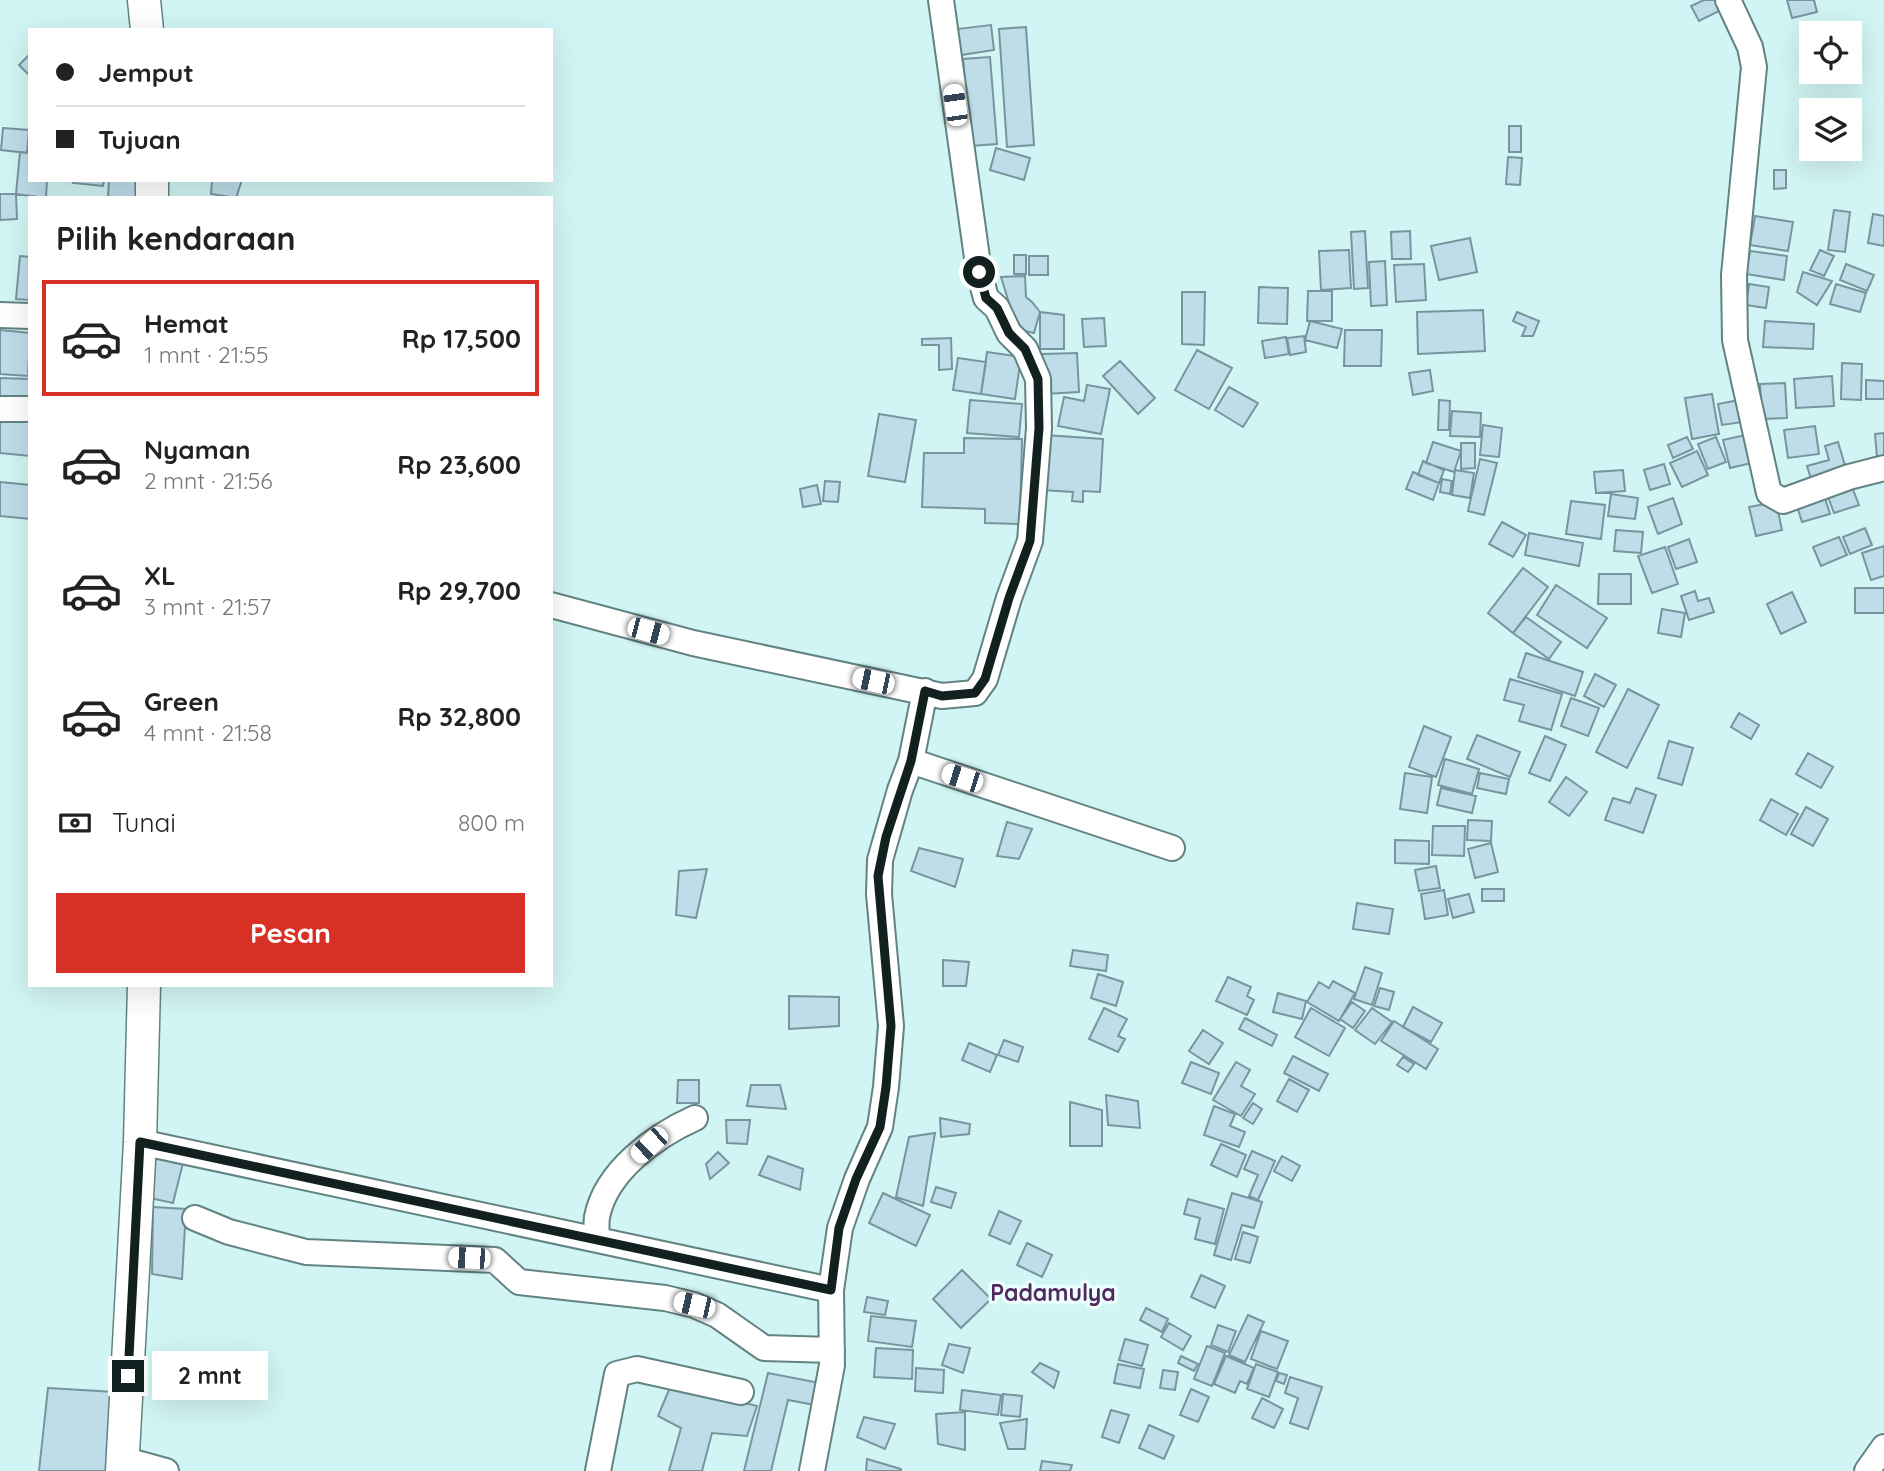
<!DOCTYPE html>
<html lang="id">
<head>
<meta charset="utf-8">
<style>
	:root { --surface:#fff; --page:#f2f2f2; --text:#222; --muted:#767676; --line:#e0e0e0; --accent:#d93025 }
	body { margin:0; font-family:Quicksand,sans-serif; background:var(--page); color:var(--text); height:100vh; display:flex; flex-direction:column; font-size:26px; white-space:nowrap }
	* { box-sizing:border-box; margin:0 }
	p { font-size:23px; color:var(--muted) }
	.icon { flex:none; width:38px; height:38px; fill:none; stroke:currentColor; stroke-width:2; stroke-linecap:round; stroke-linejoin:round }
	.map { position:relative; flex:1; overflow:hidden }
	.side { position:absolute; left:28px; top:196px; width:525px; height:791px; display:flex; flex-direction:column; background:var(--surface); border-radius:0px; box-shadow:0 7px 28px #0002 }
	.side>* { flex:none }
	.guide { position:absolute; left:28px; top:28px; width:525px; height:154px; border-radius:0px; box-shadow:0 7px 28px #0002; display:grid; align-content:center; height:154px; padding:0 28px; background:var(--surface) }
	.fabs { position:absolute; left:1799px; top:21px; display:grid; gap:14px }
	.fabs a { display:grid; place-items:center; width:63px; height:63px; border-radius:0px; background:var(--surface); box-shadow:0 7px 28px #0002; font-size:35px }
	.end { position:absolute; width:32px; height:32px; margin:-16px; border:9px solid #132020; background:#fff; box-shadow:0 0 0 4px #fff }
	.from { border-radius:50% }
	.bubble { position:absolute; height:49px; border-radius:0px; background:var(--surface); box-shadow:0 7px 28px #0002; font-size:23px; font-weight:800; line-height:49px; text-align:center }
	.car { position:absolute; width:21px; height:42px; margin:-21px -10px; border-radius:9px; box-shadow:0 0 5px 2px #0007; background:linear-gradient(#fff 24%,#345 0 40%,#fff 0 76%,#345 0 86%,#fff 0) }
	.guide b { display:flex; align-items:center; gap:24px; height:66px; font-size:26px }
	.guide b+b { border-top:2px solid var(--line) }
	.guide i { width:18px; height:18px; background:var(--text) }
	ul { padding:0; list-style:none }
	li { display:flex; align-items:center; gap:21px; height:116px; margin:0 14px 10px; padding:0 14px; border:4px solid transparent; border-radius:0px }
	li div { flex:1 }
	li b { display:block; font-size:26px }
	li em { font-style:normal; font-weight:800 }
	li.current { border-color:var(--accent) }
	li>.icon { width:63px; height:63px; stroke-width:1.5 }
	h2 { padding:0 28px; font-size:32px; line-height:84px }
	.pay { display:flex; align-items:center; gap:18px; height:77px; padding:0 28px; font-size:26px }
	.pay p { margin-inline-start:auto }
	.cta { display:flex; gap:14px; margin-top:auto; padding:14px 28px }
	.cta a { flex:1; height:80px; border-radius:0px; background:var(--accent); color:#fff; font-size:28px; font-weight:800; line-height:80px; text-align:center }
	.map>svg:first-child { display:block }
	.building { fill:#bedde8; stroke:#77959e; stroke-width:2 }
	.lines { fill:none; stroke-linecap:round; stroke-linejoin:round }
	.minor-casing { stroke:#628382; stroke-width:28 }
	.major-casing { stroke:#628382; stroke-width:35 }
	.minor { stroke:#fff; stroke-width:24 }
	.major { stroke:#fff; stroke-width:32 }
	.route { stroke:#132020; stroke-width:9 }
	.labels { text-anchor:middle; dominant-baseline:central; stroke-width:7; stroke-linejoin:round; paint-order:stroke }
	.quarter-label { font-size:23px; font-weight:bold; fill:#52285d; stroke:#eafffe }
</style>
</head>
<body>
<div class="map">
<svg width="1884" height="1471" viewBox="0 0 1884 1471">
	<rect width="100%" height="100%" fill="#d1f5f4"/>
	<path class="building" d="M1704 0H1718L1723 9 1699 21 1691 6Z
		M1787 0H1814L1817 12 1792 18Z
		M991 25 994 50 961 55 957 29Z
		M1026 27 1034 145 1007 147 999 29Z
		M30 54V76L19 65Z
		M990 57 997 144 970 146 963 59Z
		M1509 126H1521V152H1509Z
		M3 128 29 130 27 153 1 150Z
		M996 148 1030 158 1024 180 990 170Z
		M20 152 30 153V180H47L46 198 16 194Z
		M1508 157 1522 158 1520 185 1506 184Z
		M1774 170H1786V188L1774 189Z
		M74 180H104L103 186 73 183Z
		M109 180H140L139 198H108Z
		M212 180H242L236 198 211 194Z
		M0 194H16L17 219 0 220Z
		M1834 210 1850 212 1845 252 1828 250Z
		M1873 214 1884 216V246L1868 243Z
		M1755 216 1793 222 1788 251 1750 245Z
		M1365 231 1368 288 1354 289 1351 232Z
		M1410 231 1411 259H1392L1391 232Z
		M1470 238 1477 272 1439 280 1431 246Z
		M1349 250 1351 288 1321 290 1319 251Z
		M1820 250 1834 256 1824 276 1810 270Z
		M1750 251 1787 256 1784 280 1746 274Z
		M1014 255H1026V274H1014Z
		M20 256 30 257V300L16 299Z
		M1029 256H1048V275H1029Z
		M1385 261 1387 305 1371 306 1369 262Z
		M1424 264 1426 300 1396 302 1394 265Z
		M1846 264 1874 275 1867 291 1840 280Z
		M1803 272 1832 281 1817 305 1797 292Z
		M1025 276 1026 297 1032 302 1040 312 1034 333 1017 329 1001 277Z
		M1749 284 1769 287 1766 308 1746 305Z
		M1836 284 1866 293 1860 312 1830 304Z
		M1259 287 1288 288 1287 324 1258 323Z
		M1308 291H1332V321H1307Z
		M1182 292H1205L1204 345 1182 344Z
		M1483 310 1485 351 1418 354 1417 312Z
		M1040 312 1064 315V349H1040Z
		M1517 312 1539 321 1533 336H1522L1526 327 1513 321Z
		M1104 318 1106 346 1084 347 1082 319Z
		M1310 321 1342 329 1337 348 1305 340Z
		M1765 321 1814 324 1813 349 1763 347Z
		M0 330 30 333 28 376 0 374Z
		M1345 330H1382L1381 366H1344Z
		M1304 336 1306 352 1290 355 1287 338Z
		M1286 337 1289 354 1265 358 1262 341Z
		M951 338 952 369 939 370V345H922V339Z
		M1197 350 1232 368 1209 409 1175 390Z
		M987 352 1021 357 1015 399 981 394Z
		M1077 353 1079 392 1045 394 1042 354Z
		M958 358 986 362 981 394 953 390Z
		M1120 361 1155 398 1138 414 1103 376Z
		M1842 363 1862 364 1861 400 1841 399Z
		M1430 370 1433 391 1413 395 1409 373Z
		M1832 376 1834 406 1796 408 1794 379Z
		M0 378 30 379V401L0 400Z
		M1866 380 1884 381V399H1866Z
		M1785 383 1787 418 1762 419 1760 384Z
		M1087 385 1110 389 1101 434 1058 426 1064 397 1084 401Z
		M1229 387 1258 403 1243 427 1215 410Z
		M1712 394 1719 434 1692 439 1685 398Z
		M970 400 1022 404 1019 437 967 433Z
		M1439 400 1450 401 1449 430H1438Z
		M1739 400 1743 422 1722 425 1718 404Z
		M1452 411 1481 413 1480 437 1450 436Z
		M879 414 916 420 905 482 868 476Z
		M0 415 30 418V456L0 453Z
		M1483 425 1502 428 1499 457 1480 455Z
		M1815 426 1819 454 1788 458 1784 430Z
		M1884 433V456L1877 457 1875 434Z
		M1750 434 1756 462 1730 468 1723 440Z
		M1045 435 1103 439 1100 492 1083 491V502L1072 501 1073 492 1042 490Z
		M1687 437 1693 449 1673 458 1668 445Z
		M1716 437 1726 462 1708 469 1698 444Z
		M964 438 1022 439 1020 524 985 523V509L922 507 924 453H964Z
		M1433 442 1461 451 1454 472 1426 463Z
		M1838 442 1847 472 1812 482 1807 466 1829 460 1825 446Z
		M1461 443H1475V468L1461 469Z
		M1697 451 1708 475 1682 487 1670 463Z
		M1480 459 1497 463 1484 515 1468 511Z
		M1423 461 1444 470 1439 483 1418 475Z
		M1664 464 1670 484 1650 490 1644 470Z
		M1455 470 1474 473 1470 498 1452 495Z
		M1623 470 1625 491 1596 493 1594 472Z
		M1413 472 1439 483 1433 500 1406 489Z
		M1442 479 1452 481 1450 494 1440 492Z
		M825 481 840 482 838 502 823 501Z
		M0 482 30 485V519L0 516Z
		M1850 482 1859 505 1834 513 1826 491Z
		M817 485 821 504 803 507 800 489Z
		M1611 494 1638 498 1635 519 1608 516Z
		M1673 498 1682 524 1658 534 1648 507Z
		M1825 498 1830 514 1802 522 1797 506Z
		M1571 501 1605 505 1601 539 1566 534Z
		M1776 502 1782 530 1756 536 1749 507Z
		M1502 522 1526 535 1513 557 1489 544Z
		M1865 528 1872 545 1850 554 1843 537Z
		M1616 530 1643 532 1641 553 1614 551Z
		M1529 533 1583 543 1579 566 1525 555Z
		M1839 537 1847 555 1821 566 1813 547Z
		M1689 539 1697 562 1676 569 1668 547Z
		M1884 546V576L1871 580 1862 553Z
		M1665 547 1678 584 1652 593 1638 556Z
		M1523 568 1548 587 1513 633 1488 613Z
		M1599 574H1631V604H1598Z
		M1556 585 1607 618 1587 648 1537 615Z
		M1855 588H1884V613H1855Z
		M1695 591 1698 601 1709 598 1714 612 1689 620 1681 596Z
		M1792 592 1806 622 1781 634 1767 604Z
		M1662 609 1685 613 1681 637 1658 633Z
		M1526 617 1561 642 1549 659 1513 633Z
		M1526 653 1583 672 1575 696 1518 677Z
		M1595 674 1616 685 1604 707 1584 696Z
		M1510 679 1562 694 1551 730 1519 721 1524 705 1504 700Z
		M1628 689 1659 705 1627 768 1596 752Z
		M1571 698 1599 708 1588 736 1561 726Z
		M1739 713 1759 725 1751 739 1731 727Z
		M1424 726 1451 737 1436 777 1409 767Z
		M1477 735 1520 752 1510 777 1467 759Z
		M1545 736 1566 745 1550 781 1529 773Z
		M1669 741 1693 748 1682 785 1658 778Z
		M1808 753 1833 767 1821 788 1796 774Z
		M1445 759 1479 769 1472 794 1438 785Z
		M1405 773 1432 777 1427 813 1400 809Z
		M1480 773 1509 779 1506 794 1477 788Z
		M1566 777 1587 792 1569 816 1549 802Z
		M1441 788 1476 796 1472 813 1437 805Z
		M1636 788 1656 795 1643 833 1605 820 1613 798 1630 803Z
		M1771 799 1798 814 1786 835 1760 820Z
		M1806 807 1828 819 1813 846 1791 834Z
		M1468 820 1492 821 1491 841 1467 840Z
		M1007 822 1032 829 1019 859 997 856Z
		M1433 826H1465L1464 856 1432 855Z
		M1395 840 1429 841V864L1395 863Z
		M1491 843 1498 872 1475 878 1468 849Z
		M919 848 963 859 955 887 911 871Z
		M1436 866 1440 888 1419 891 1415 870Z
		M707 869 696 918 676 915 679 871Z
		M1482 889H1504V901H1482Z
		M1444 890 1448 915 1425 919 1421 894Z
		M1469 894 1474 912 1453 918 1448 899Z
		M1357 903 1393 909 1389 934 1353 929Z
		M1073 950 1108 955 1106 971 1070 966Z
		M943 960 969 962 966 986H943Z
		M1365 967 1382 973 1372 1005 1354 999Z
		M1098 974 1123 982 1116 1006 1091 998Z
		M1228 977 1251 987 1247 996 1254 1000 1247 1015 1216 1001Z
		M1333 981 1355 993 1339 1021 1307 1002 1319 982 1329 988Z
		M1380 988 1394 992 1389 1010 1374 1006Z
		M1278 993 1306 1001 1302 1019 1273 1012Z
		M789 996 839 997V1026L789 1029Z
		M1352 1002 1365 1011 1353 1028 1340 1019Z
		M1413 1007 1442 1023 1431 1042 1403 1027Z
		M1104 1008 1127 1019 1118 1036 1125 1039 1118 1052 1089 1039Z
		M1311 1008 1345 1028 1329 1056 1295 1037Z
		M1372 1008 1392 1022 1375 1044 1355 1030Z
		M1245 1018 1277 1035 1272 1046 1239 1029Z
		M1394 1021 1438 1049 1426 1069 1381 1041Z
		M1203 1030 1223 1043 1209 1064 1189 1051Z
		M1004 1040 1023 1047 1018 1062 998 1055Z
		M969 1043 997 1055 990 1072 962 1060Z
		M1293 1056 1328 1074 1319 1091 1284 1073Z
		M1403 1057 1414 1064 1408 1072 1397 1065Z
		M1191 1062 1219 1073 1211 1094 1182 1083Z
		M1236 1062 1250 1070 1241 1086 1255 1094 1241 1116 1213 1100Z
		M1289 1079 1309 1090 1297 1112 1277 1101Z
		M678 1080H699V1103H677Z
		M751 1085H780L786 1109 747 1106Z
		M1106 1095 1138 1101 1140 1128 1108 1125Z
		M1070 1102 1102 1110V1146H1070Z
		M1253 1103 1262 1109 1253 1124 1243 1118Z
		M1214 1106 1235 1114 1230 1126 1245 1132 1239 1147 1204 1135Z
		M940 1118 970 1124 969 1134 941 1137Z
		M726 1120H750L747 1144 727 1143Z
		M935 1133 923 1206 896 1197 909 1137Z
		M1221 1144 1246 1155 1237 1177 1211 1165Z
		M1252 1151 1275 1161 1258 1200 1249 1196 1258 1175 1244 1169Z
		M718 1152 729 1163 710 1179 706 1164Z
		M768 1156 803 1169 800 1190 759 1175Z
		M1282 1156 1300 1166 1292 1181 1274 1171Z
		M155 1157 184 1159 173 1203 150 1198Z
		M936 1187 956 1193 951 1208 931 1202Z
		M883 1193 930 1215 916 1246 869 1223Z
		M1232 1193 1262 1202 1254 1228 1242 1225 1231 1260 1214 1255Z
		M1188 1199 1224 1209 1215 1244 1195 1239 1200 1218 1184 1214Z
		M153 1207 186 1209 182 1279 152 1274Z
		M999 1211 1021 1221 1010 1244 989 1235Z
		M1243 1232 1258 1237 1250 1263 1235 1259Z
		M1027 1243 1052 1255 1042 1277 1017 1265Z
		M962 1270 991 1299 961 1328 933 1299Z
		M1201 1275 1225 1286 1215 1308 1191 1297Z
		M867 1297 888 1301 885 1315 864 1312Z
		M1146 1308 1168 1319 1162 1332 1140 1320Z
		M1248 1315 1264 1322 1245 1362 1229 1355Z
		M871 1316 916 1321 912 1347 868 1341Z
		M1169 1323 1191 1336 1183 1350 1161 1337Z
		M1218 1325 1236 1331 1228 1352 1211 1345Z
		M1261 1331 1288 1341 1277 1369 1251 1359Z
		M1125 1339 1148 1345 1142 1366 1119 1360Z
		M949 1344 970 1348 963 1373 942 1365Z
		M1207 1346 1225 1353 1212 1386 1194 1379Z
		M876 1348 913 1350 912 1379 874 1377Z
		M1181 1356 1198 1364 1194 1371 1178 1363Z
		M1226 1356 1254 1368 1247 1384 1240 1381 1235 1393 1214 1384Z
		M1040 1363 1059 1372 1054 1388 1032 1372Z
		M1118 1364 1144 1369 1140 1388 1114 1383Z
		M1256 1364 1278 1372 1269 1397 1247 1389Z
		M916 1368 944 1370 943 1393 915 1391Z
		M1163 1370 1178 1372 1175 1390 1160 1388Z
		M768 1373 825 1384 820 1406 788 1400 771 1471H744Z
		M1279 1373 1287 1375 1284 1384 1276 1381Z
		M1290 1377 1322 1387 1308 1429 1290 1423 1298 1398 1285 1393Z
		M671 1385 757 1406 747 1436 712 1433 702 1471H669L681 1428 658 1416Z
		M48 1388 115 1392 107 1471H39Z
		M1191 1389 1209 1397 1198 1422 1180 1415Z
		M962 1390 1001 1395 998 1415 960 1410Z
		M1003 1394 1022 1396 1020 1417 1001 1415Z
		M1262 1398 1283 1409 1274 1428 1252 1418Z
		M1111 1410 1129 1415 1119 1443 1102 1437Z
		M965 1412V1450L938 1444 936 1414Z
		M864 1417 895 1424 885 1449 857 1437Z
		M1027 1419 1025 1449H1008L1000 1423Z
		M1149 1425 1174 1436 1164 1459 1139 1448Z
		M867 1459 901 1469V1471H866Z
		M1042 1461 1072 1465 1070 1471H1040Z"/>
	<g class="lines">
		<g class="minor-casing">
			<path id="minor" d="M1728 0 1750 47 1754 67 1734 275 1735 340 1769 493 1783 501 1849 477 1884 468
				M0 315 30 316
				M0 409H30
				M551 605 693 643 942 696 975 693 985 679 1009 598 1030 541 1039 428 1038 379 1025 349 1009 333 997 308 986 298 979 272 941 0
				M911 761 1172 848
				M140 1142 831 1290
				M195 1218 229 1232 306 1252 495 1260 519 1282 665 1298 694 1305 717 1315 764 1348 832 1350
				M596 1239C597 1232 596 1224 597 1217 606 1171 655 1136 695 1118
				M122 1459 166 1471
				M598 1471 617 1374 637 1369 741 1392
				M812 1471 832 1365 831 1290 840 1228 857 1179 880 1127 886 1087 891 1026 879 894 880 860 900 790 911 761 925 691
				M1867 1471 1884 1447"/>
		</g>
		<g class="major-casing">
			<path id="major" d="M144 0 147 30
				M152 180V198
				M122 1471 140 1142 144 985"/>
		</g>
		<use href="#minor" class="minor"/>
		<use href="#major" class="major"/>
	</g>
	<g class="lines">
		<path class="route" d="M128 1376 140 1142 831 1290 839 1228 856 1179 880 1127 886 1087 891 1026 878 876 886 837 911 761 925 691 942 696 975 693 985 679 1009 598 1030 541 1039 428 1038 379 1025 349 1009 333 997 308 986 298 979 272"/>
	</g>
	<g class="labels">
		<g class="quarter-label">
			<text x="1053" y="1292">Padamulya</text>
		</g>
	</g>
</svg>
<div class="fabs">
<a><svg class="icon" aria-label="locate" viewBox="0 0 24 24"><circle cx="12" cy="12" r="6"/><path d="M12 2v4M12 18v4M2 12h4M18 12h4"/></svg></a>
<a><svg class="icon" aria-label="layers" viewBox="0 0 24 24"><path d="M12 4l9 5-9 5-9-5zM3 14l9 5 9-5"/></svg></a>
</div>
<i class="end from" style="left:979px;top:272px"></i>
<i class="end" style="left:128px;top:1376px"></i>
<div class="bubble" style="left:152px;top:1351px;width:116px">2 mnt</div>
<i class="car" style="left:955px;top:105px;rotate:352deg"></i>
<i class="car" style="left:648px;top:631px;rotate:105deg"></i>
<i class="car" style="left:873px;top:681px;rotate:282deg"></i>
<i class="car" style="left:962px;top:778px;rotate:288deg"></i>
<i class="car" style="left:649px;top:1145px;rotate:227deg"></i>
<i class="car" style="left:469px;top:1258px;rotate:272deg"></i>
<i class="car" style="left:694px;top:1305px;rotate:283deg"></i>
<div class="guide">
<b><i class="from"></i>Jemput</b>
<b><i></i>Tujuan</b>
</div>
<section class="side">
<h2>Pilih kendaraan</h2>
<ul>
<li class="current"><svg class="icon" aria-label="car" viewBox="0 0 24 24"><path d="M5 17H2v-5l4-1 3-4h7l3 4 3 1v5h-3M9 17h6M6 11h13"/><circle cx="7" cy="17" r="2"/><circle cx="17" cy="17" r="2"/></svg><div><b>Hemat</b><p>1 mnt · 21:55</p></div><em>Rp 17,500</em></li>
<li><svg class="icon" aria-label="car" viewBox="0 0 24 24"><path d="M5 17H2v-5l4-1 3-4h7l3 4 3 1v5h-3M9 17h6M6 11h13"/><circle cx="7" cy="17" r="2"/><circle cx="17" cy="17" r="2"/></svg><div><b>Nyaman</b><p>2 mnt · 21:56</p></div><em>Rp 23,600</em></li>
<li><svg class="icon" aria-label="car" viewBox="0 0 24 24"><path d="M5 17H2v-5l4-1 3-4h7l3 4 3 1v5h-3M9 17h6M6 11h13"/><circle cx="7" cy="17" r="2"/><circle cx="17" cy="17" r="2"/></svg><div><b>XL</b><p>3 mnt · 21:57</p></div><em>Rp 29,700</em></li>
<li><svg class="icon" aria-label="car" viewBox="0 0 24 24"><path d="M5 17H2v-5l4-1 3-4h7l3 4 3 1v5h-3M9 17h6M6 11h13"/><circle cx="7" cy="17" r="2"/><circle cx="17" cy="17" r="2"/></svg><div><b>Green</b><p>4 mnt · 21:58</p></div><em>Rp 32,800</em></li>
</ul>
<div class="pay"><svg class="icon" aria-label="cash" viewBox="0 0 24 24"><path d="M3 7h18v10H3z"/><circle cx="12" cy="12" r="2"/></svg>Tunai<p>800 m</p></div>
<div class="cta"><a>Pesan</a></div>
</section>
</div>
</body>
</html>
